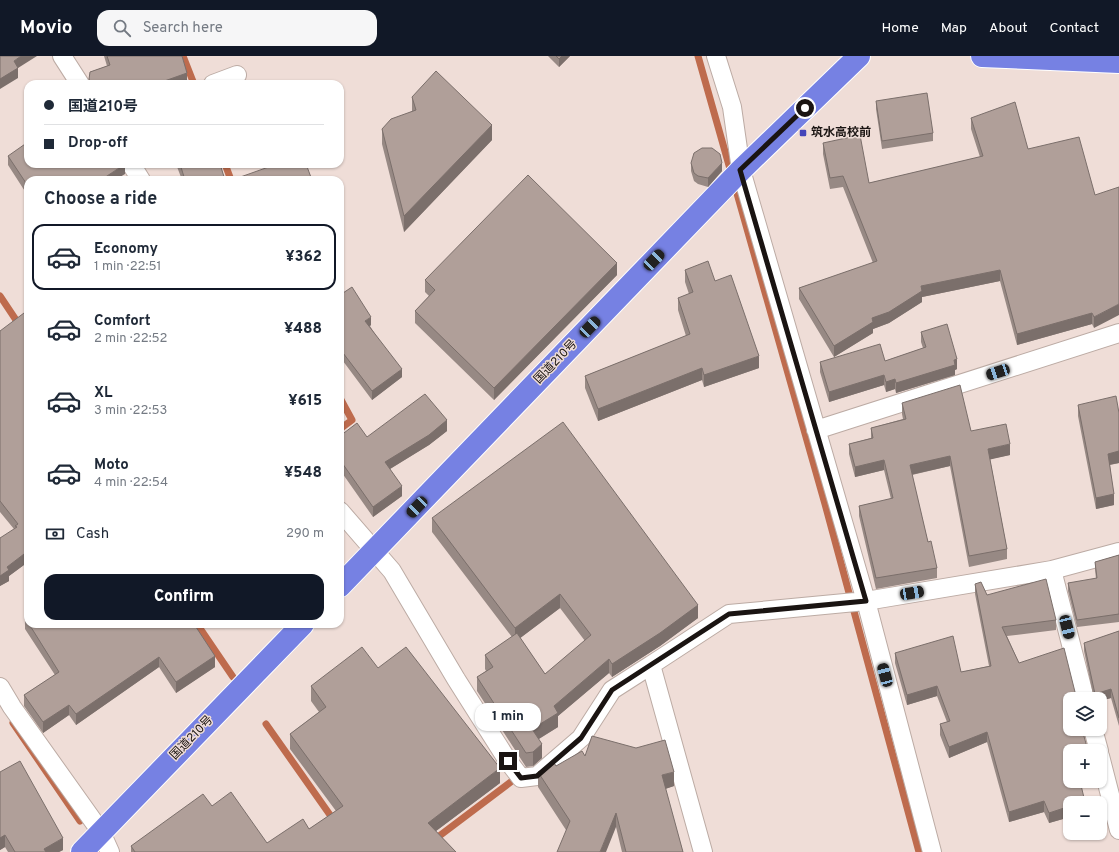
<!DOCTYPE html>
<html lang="en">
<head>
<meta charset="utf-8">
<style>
	:root { --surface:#fff; --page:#f6f6f7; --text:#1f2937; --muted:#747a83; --line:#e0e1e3; --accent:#111827 }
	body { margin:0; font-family:Overpass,"Noto Sans JP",sans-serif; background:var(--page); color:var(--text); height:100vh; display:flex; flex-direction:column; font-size:15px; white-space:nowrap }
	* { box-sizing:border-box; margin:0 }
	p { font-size:13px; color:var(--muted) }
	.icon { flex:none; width:22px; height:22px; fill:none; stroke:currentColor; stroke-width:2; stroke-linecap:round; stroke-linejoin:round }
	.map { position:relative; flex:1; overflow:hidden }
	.side { position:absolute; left:24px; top:120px; width:320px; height:452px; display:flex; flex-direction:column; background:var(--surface); border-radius:12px; box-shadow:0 1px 3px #0004 }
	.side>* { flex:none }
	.hud { position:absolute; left:24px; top:24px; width:320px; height:88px; border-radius:12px; box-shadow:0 1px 3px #0004; display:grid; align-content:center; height:88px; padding:0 20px; background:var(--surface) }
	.buttons { position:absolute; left:1063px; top:636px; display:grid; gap:8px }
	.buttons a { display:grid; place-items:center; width:44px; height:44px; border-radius:8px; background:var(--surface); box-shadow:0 1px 3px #0004; font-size:20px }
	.end { position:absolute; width:18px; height:18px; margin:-9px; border:5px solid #1a1412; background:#fff; box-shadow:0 0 0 2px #fff }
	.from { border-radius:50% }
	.bubble { position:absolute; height:28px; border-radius:12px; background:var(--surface); box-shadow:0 1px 3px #0004; font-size:13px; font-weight:800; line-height:28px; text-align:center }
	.car { position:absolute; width:12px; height:24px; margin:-12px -6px; border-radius:5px; box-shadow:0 0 3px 1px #0007; background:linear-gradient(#222 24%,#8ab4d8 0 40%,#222 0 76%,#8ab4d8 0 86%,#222 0) }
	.hud b { display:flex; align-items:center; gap:14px; height:38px; font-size:15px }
	.hud b+b { border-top:1px solid var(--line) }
	.hud i { width:10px; height:10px; background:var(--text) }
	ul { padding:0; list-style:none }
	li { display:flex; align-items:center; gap:12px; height:66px; margin:0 8px 6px; padding:0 12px; border:2px solid transparent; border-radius:12px }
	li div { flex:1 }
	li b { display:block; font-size:15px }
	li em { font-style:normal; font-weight:800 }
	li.current { border-color:var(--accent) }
	li>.icon { width:36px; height:36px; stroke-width:1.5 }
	h2 { padding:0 20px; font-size:18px; line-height:48px }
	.pay { display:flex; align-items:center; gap:10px; height:44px; padding:0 20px; font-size:15px }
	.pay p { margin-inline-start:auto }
	.action { display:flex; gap:8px; margin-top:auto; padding:8px 20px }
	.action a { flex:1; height:46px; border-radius:12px; background:var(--accent); color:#fff; font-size:16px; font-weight:800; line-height:46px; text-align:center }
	header { display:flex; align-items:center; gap:24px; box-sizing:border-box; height:56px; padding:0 20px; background:var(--accent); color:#fff }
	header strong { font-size:19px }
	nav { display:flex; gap:22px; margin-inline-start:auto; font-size:14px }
	.search { width:280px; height:36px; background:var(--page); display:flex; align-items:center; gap:10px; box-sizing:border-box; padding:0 14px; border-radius:12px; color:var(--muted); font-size:15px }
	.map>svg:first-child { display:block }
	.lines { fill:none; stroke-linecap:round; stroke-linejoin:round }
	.stream { stroke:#be6b4d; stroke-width:7 }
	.street-casing { stroke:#bcaba4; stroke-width:20 }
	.highway-casing { stroke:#fff; stroke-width:24 }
	.street { stroke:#fff; stroke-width:18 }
	.highway { stroke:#7681e3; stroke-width:22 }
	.wall { fill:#978984; fill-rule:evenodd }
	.shaded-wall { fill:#7b6f6b }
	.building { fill:#b09f99; stroke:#7b6f6b }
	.route { stroke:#1a1412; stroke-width:5 }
	.poi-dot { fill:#4344b9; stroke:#efddd7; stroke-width:1.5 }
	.labels { text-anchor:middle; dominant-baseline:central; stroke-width:3; stroke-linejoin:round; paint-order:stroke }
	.poi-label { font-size:12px; font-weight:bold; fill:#1a1412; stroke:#efddd7; text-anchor:start }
	.street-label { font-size:12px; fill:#1a1412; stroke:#efddd7 }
</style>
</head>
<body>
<header>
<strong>Movio</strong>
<div class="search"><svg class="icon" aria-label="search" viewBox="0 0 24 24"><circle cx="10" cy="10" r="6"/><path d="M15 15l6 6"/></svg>Search here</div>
<nav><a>Home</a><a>Map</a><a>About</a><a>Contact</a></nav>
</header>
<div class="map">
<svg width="1119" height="796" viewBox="0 0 1119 796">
	<rect width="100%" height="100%" fill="#efddd7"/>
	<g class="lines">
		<path class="stream" d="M183 0 194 28
			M698 0 825 448 919 796
			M225 108 231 124
			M0 240 28 282
			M340 342 352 364 340 373
			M197 568 233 621
			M13 667 80 765
			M266 668 335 766
			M418 796 512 725"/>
		<g class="street-casing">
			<path id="street" d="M62 0 80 28
				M716 0 732 51 741 114 866 545 932 796
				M213 28 237 19
				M131 108 141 124
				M816 374 1119 277
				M340 455 392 515 456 623 508 705 521 722 537 720 581 682 612 634 651 609
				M1052 514 1085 643
				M0 631 12 651 101 776 110 796
				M1093 673 1099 695
				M1100 700 1119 774
				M703 796 651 609 729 558 866 545 1052 514 1119 496"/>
		</g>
		<g class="highway-casing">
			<path id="highway" d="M982 0 1119 6
				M340 530 741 114 859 0
				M82 796 303 568"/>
		</g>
		<use href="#street" class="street"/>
		<use href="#highway" class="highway"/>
	</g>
	<path class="wall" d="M104 0H182L187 26 182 28H89L90 16 107 10Z
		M548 0H570L559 11Z
		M412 41 492 84 404 176 382 88V73L412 55Z
		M876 45 933 77V85L882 93 876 53Z
		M971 62 1028 93 1095 139 1094 272 1092 268 1017 289 1000 225 922 241V246L889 267 873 273V277L834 301 799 243V232L873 207 843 131 830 133 823 98V87L869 127 980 101 971 73Z
		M8 100 28 108 125 118 28 124V140L8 109Z
		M691 107 722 115 708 131 698 128 694 125 691 115Z
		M176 108H220L225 124H182Z
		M685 214 715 225 759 312 704 331 702 324 598 365 585 332V320L686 280 678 254V242L689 238 685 226Z
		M617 219 494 344 415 267V255L429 240 425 236V224Z
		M340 239 371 269 370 270 402 321 372 344 340 301Z
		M0 275 28 506 9 520V525L0 530 14 473 0 456Z
		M921 276 957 313 955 314V319L896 337 895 333 886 336 884 329 829 346 820 316V306L885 305 923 292 921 286Z
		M902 347 971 375 1010 399 990 403 1007 493V503L969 511 950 410 912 419 928 486 937 512V522L876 533 859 460V450L891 443 884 414 855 421 849 398V388L871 382V372L903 363 902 358Z
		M1078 349 1119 357V407L1110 409 1114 449 1096 453 1078 360Z
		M447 375 429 389 390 413 402 440 373 461 340 414V380L367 381Z
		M432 462 698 562 660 590 612 621 609 617 558 660V671L539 683 542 702 533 710 526 711 477 635V621L486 615 485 613V599L512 581 432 476ZM560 552 585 585 545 618 520 582Z
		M1119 499V566L1077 571 1068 535V527L1096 523 1095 513V506Z
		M975 528 987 539 1056 564V574L1007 580 1019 607 1075 636 1078 643H1070V695L1085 747H1070V761L1049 767 1044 756 1009 766 987 686 949 702 940 679V668L947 666 937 640 907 649 895 607V597L961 616 989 610 975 538Z
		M28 561V568H194L215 611 176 637 159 611 76 669 69 659 43 677 24 650V639L55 619 25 573V563Z
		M1119 575V670L1111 642 1100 645V643H1094L1084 595V587Z
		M378 612 500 727 436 775 456 796H131V790L212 750 267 787 309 773 336 755 290 693V678L319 656 311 645V630Z
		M585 700 674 730 665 733 683 796H622L616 771 566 774 538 731V716Z
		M0 716 63 794 59 796H8L5 791 0 794Z"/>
	<path class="shaded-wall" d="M21 0H37L18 12V22L0 33V23L14 5Z
		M562 0H570L559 11V3Z
		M187 17V26L182 28H156Z
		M492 69V84L404 176V160Z
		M722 107V115L708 131V122Z
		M125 108V118L115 124H101Z
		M617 207V219L494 344V332Z
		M1000 214V225L922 241V246L889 267 873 273V277L834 301V290L872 262 921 230Z
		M1119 248V259L1094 272V261Z
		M1092 257V268L1017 289V278Z
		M371 261V269L365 273V265Z
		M759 300V312L704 331V319Z
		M957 303V313L955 314V319L896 337V327Z
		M702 312V324L598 365V353Z
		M402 313V321L372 344V335Z
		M884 319V329L829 346V336Z
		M895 323V333L886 336V326Z
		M447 364V375L429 389 385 416V406Z
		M1010 388V399L988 404V393Z
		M1119 395V407L1108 409V398Z
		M950 400V410L910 419V409Z
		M884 404V414L855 421V411Z
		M402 430V440L373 461V451Z
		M1114 438V449L1096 453V442Z
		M341 472V484L340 485V473Z
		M28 495V506L9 520V525L0 530V520L7 511Z
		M560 538V552L515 586V572Z
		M698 549V562L660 590 612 621V608Z
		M215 600V611L176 637V626Z
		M159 601V611L76 669V658Z
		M609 603V617L558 660V671L532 687V673L554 650Z
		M937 630V640L907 649V639Z
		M1111 633V642L1100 645V643H1095V638Z
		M1078 640V643H1073V642Z
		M69 649V659L43 677V666Z
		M987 676V686L949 702V691Z
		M542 688V702L533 710V696Z
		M500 712V727L428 781V767Z
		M674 716V730L662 734V719Z
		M1044 745V756L1009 766V756Z
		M1070 750V761L1049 767V757Z
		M616 757V771L606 796H600Z
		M5 779V791L0 794V782Z
		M63 782V794L59 796H44V793Z"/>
	<path class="building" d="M0 0H21L14 5 18 12 0 23Z
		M107 0H182L187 17 156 28H91L89 23 90 16 110 9Z
		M556 0H562L559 3Z
		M436 15 492 69 404 160 382 73 391 63 416 54 412 41Z
		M927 37 933 77 882 85 876 45Z
		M1015 46 1028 93 1079 81 1095 139 1119 131V248L1094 261 1092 257 1017 278 1000 214 921 230 922 235 889 256 872 262 873 266 834 290 799 232 877 205 843 120 830 122 823 87 860 79 869 127 983 100 971 62Z
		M28 86V108H125L101 124H28V130L8 100Z
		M702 92H712L720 98 722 107 708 122 698 120 694 117 691 107 694 97Z
		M180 108H220L225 124H185Z
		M277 108H306L312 124H232Z
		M528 119 617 207 494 332 415 255 435 234 425 224Z
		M708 205 715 225 731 219 759 300 704 319 702 312 598 353 585 320 690 278 678 242 693 236 685 214Z
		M352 231 371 261 365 265 402 313 372 335 340 293V239Z
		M28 254V495L7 511 9 514 0 520V482L17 471 15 470 18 468 0 445V275Z
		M947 268 957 303 954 304 955 309 896 327 895 323 886 326 884 319 829 336 820 306 880 288 885 305 926 291 921 276Z
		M960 329 971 375 1006 368 1010 388 988 393 1007 493 969 500 950 400 910 409 928 486 931 485 937 512 876 522 859 450 893 442 884 404 855 411 849 388 873 382 871 372 906 363 902 347Z
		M425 338 447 364 429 379 385 406 402 430 373 451 340 404V380L357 367 367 381Z
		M1116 340 1119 357V395L1108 398 1114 438 1096 442 1078 349Z
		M563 366 698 549 660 577 612 608 609 603 554 650 558 657 532 673 542 688 533 696 526 697 477 621 493 611 485 599 517 577 545 618 591 579 560 538 515 572 432 462Z
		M1119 499V558L1077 564 1068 527 1097 522 1095 506Z
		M1046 523 1056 564 1002 571 1019 607 1064 592 1075 636 1078 640 1073 642V643H1070V673H1082L1088 695H1070V725H1080L1085 746 1081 747H1070V750L1049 757 1044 745 1009 756 987 676 949 691 940 668 950 665 937 630 907 639 895 597 953 580 961 616 991 610 975 528 981 526 987 539Z
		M28 561V567L25 563Z
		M29 568H194L215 600 176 626 159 601 76 658 69 649 43 666 24 639 59 616Z
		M1119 575V662L1111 633 1095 638 1084 587Z
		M362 591 378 612 406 591 500 712 428 767 456 796H135L131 790 203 738 212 750 231 736 267 787 303 763 309 773 343 750 290 678 326 651 311 630Z
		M592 680 636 692 665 684 674 716 662 719 683 796H626L616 757 600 796H557L570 765 538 716 544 713 553 705 556 710 582 695 585 700Z
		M20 705 63 782 44 793 46 796H15L5 779 0 782V716Z"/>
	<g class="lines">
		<path class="route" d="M508 705 521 722 537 720 581 682 612 634 729 558 866 545 740 114 805 52"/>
	</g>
	<rect class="poi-dot" x="799" y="73" width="8" height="8" rx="2"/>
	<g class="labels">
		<g class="poi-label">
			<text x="811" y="77">筑水高校前</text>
		</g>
		<g class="street-label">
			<text transform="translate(556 306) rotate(-46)">国道210号</text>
			<text transform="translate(192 682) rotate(-46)">国道210号</text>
		</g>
	</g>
</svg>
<div class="buttons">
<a><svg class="icon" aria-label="layers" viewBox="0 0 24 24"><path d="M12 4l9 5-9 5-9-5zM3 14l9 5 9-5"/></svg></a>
<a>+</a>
<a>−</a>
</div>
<i class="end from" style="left:805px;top:52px"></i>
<i class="end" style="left:508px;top:705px"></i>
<div class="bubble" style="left:475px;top:647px;width:66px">1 min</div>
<i class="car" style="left:654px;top:204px;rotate:44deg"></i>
<i class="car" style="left:590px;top:271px;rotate:44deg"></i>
<i class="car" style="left:998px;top:316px;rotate:252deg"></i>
<i class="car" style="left:417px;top:451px;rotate:224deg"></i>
<i class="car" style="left:912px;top:537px;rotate:80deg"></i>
<i class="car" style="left:1067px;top:571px;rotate:166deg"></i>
<i class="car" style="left:885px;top:619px;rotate:345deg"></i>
<div class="hud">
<b><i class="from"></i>国道210号</b>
<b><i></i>Drop-off</b>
</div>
<section class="side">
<h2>Choose a ride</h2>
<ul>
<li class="current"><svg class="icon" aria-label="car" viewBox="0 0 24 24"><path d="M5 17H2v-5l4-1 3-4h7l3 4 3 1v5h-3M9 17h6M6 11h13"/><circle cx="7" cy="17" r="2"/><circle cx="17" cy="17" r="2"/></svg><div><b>Economy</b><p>1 min · 22:51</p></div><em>¥362</em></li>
<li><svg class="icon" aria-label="car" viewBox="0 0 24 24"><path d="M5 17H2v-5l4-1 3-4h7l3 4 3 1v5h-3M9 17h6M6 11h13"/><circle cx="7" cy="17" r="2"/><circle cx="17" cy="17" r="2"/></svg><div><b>Comfort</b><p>2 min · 22:52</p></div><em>¥488</em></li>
<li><svg class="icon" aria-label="car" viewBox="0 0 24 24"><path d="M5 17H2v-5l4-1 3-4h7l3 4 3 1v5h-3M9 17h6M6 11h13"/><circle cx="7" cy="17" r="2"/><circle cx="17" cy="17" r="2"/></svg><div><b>XL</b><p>3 min · 22:53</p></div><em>¥615</em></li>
<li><svg class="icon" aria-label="car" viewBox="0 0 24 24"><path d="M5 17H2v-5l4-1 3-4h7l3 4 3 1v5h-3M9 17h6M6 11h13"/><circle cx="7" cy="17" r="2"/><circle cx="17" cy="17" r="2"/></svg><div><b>Moto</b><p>4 min · 22:54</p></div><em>¥548</em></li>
</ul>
<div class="pay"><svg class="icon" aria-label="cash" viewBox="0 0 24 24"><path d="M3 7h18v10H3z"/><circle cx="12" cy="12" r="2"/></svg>Cash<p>290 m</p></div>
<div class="action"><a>Confirm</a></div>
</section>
</div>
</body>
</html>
